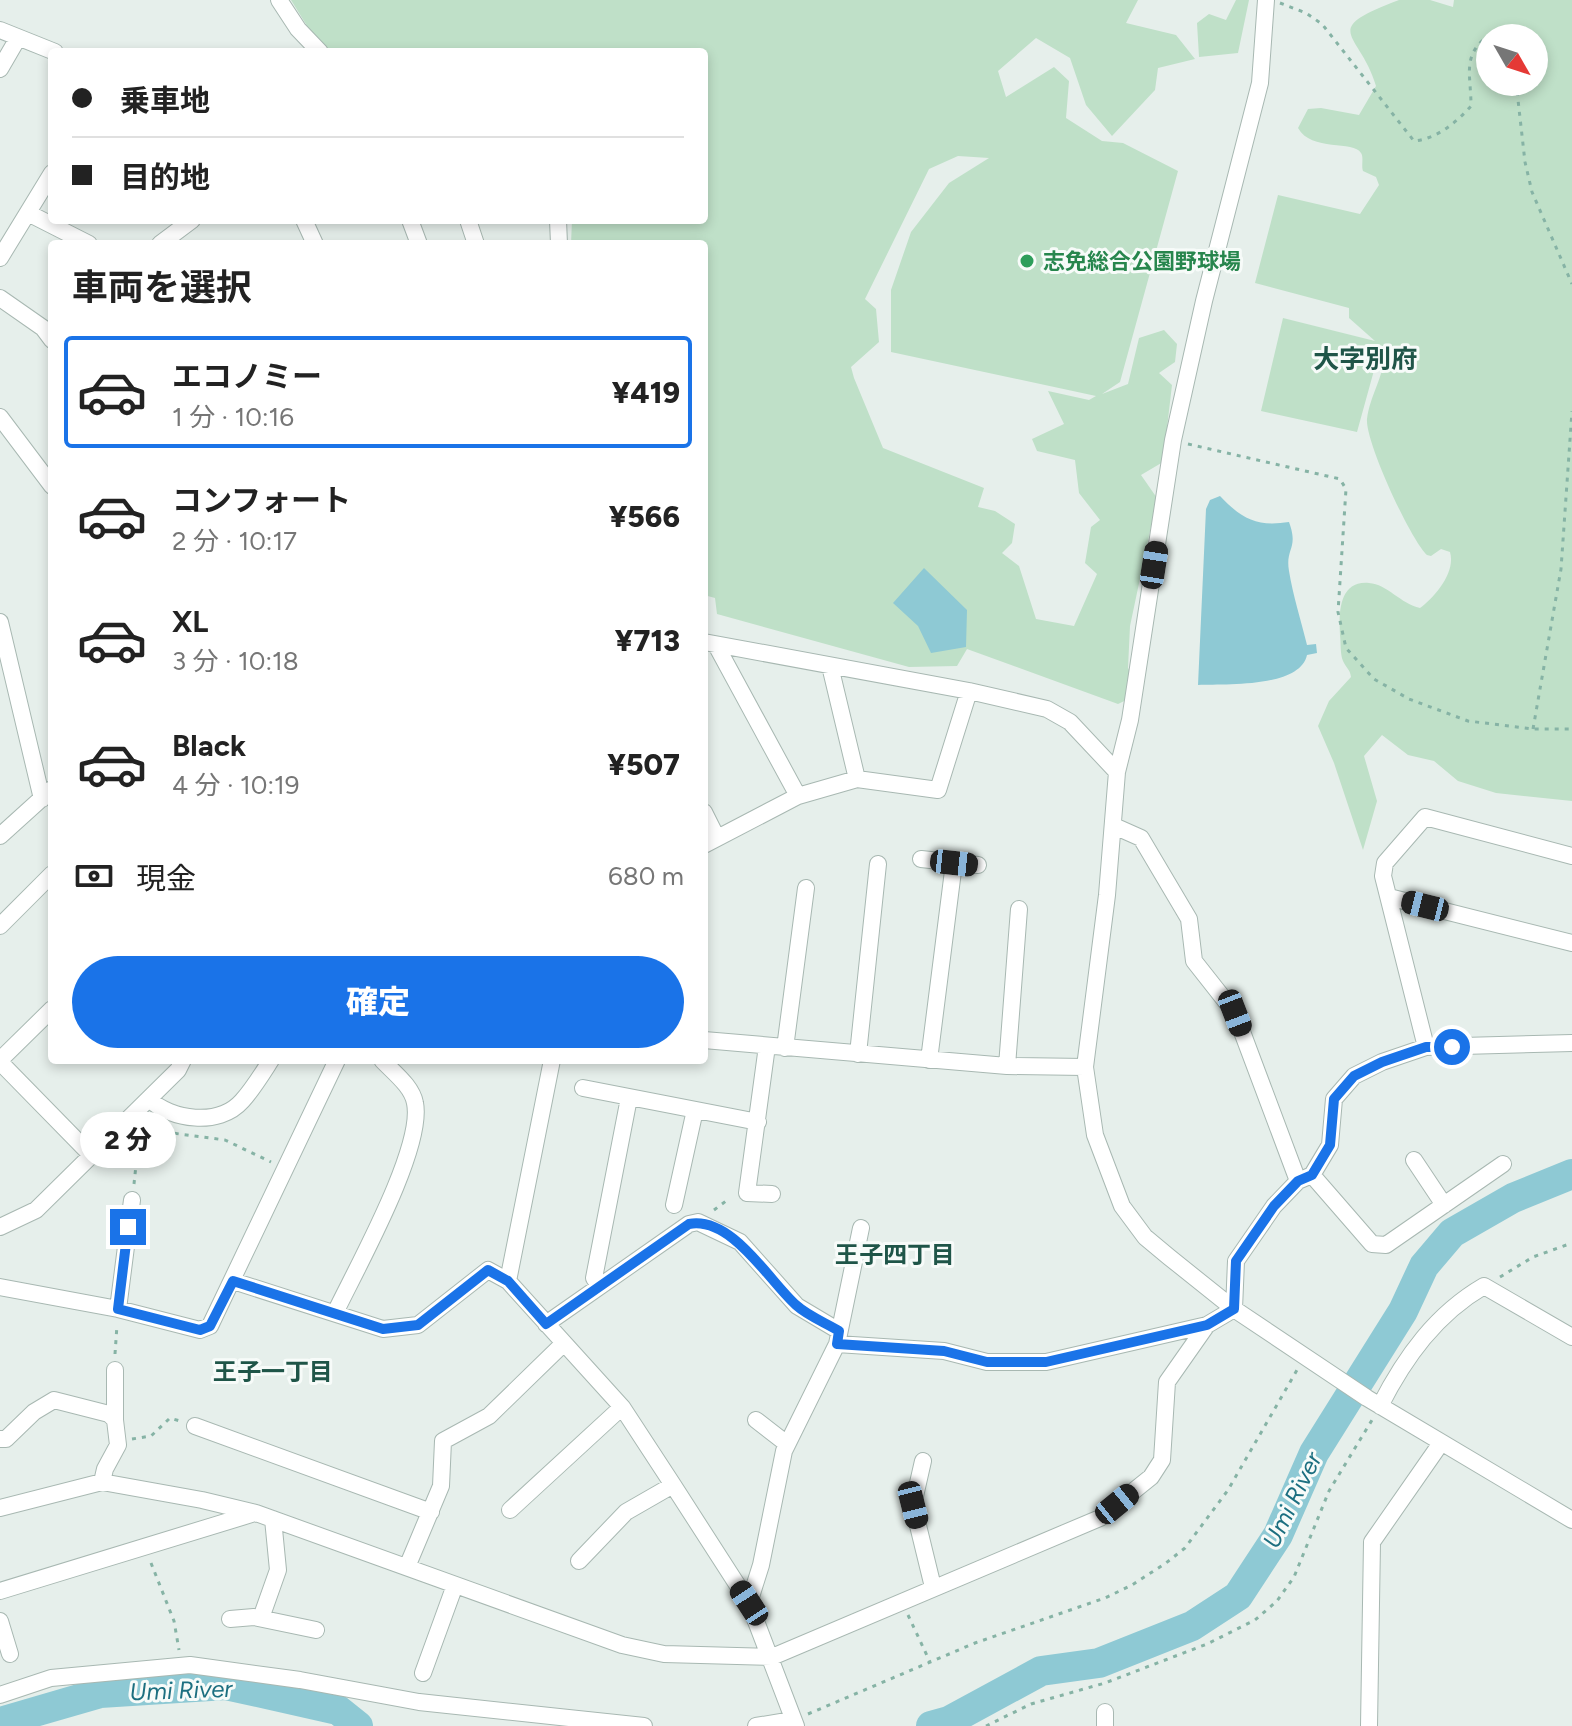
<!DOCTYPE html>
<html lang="ja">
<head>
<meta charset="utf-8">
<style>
	:root { --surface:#fff; --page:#f6f6f6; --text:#222; --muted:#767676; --line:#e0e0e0; --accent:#1a73e8 }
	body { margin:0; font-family:Figtree,"Noto Sans JP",sans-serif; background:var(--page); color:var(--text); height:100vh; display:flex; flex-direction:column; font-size:30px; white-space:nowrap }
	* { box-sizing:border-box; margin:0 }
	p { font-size:26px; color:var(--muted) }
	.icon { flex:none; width:44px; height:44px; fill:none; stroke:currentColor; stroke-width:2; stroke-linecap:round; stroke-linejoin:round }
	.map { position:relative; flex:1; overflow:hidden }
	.sheet { position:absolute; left:48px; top:240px; width:660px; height:824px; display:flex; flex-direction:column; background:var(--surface); border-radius:8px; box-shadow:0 4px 12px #0003 }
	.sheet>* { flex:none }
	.banner { position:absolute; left:48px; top:48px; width:660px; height:176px; border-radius:8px; box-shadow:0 4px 12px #0003; display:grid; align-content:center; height:176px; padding:0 24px; background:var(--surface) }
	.needle { width:52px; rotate:129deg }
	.controls { position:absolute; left:1476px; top:24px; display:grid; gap:16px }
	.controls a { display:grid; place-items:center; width:72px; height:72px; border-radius:50%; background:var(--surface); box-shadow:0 4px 12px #0003; font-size:40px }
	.end { position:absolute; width:36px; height:36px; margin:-18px; border:10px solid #1a73e8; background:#fff; box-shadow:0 0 0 4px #fff }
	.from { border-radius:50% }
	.bubble { position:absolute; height:56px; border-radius:28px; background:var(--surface); box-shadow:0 4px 12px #0003; font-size:26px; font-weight:800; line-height:56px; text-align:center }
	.car { position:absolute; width:24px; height:48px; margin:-24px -12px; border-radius:10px; box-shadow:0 0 6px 2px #0007; background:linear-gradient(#222 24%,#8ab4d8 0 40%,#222 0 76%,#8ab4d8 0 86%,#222 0) }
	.banner b { display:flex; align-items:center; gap:28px; height:76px; font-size:30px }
	.banner b+b { border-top:2px solid var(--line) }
	.banner i { width:20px; height:20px; background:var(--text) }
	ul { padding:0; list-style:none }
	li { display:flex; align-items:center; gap:24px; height:112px; margin:0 16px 12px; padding:0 8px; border:4px solid transparent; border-radius:8px }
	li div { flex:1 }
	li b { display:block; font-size:30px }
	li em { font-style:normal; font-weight:800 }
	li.on { border-color:var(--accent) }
	li>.icon { width:72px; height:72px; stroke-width:1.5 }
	h2 { padding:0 24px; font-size:36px; line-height:96px }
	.pay { display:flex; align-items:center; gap:20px; height:88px; padding:0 24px; font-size:30px }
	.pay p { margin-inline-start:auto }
	.cta { display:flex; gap:16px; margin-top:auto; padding:16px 24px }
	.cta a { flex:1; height:92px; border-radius:48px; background:var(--accent); color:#fff; font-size:32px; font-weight:800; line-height:92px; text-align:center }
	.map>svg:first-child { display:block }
	.green { fill:#bfe0c8; fill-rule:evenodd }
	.water { fill:#8ec9d4 }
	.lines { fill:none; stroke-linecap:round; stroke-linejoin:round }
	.river { stroke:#8ec9d4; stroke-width:30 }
	.minor-casing { stroke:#a8b8b2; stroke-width:18 }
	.path { stroke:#86b3a5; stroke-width:3; stroke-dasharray:4 6; stroke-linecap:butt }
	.minor { stroke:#fff; stroke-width:16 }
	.route { stroke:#1a73e8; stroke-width:10 }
	.leisure-dot { fill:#2e9e5b; stroke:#f7fbf9; stroke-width:3 }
	.labels { text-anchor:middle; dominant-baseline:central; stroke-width:6; stroke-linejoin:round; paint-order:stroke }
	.leisure-label { font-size:22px; font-weight:bold; fill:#27864d; stroke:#f7fbf9; text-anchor:start }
	.neighbourhood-label { font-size:24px; font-weight:bold; fill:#1f5548; stroke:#f7fbf9 }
	.water-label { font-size:24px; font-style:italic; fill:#1c6f80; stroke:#f7fbf9 }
	.quarter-label { font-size:26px; font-weight:bold; fill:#1f5548; stroke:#f7fbf9 }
</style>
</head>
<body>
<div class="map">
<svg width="1572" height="1726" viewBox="0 0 1572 1726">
	<rect width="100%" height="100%" fill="#e6efeb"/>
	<path class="green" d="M291 0H1138L1126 23 1176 35 1195 59 1158 68 1155 90 1112 136 1086 105 1070 58 1036 38 998 71 1006 97 1054 67 1069 81 1066 118 1102 141 1123 143 1178 171 1120 382 1102 394 1128 384 1139 338 1164 330 1177 344 1175 362 1159 373 1172 385 1163 462 1141 475 1157 498 1130 626 1128 668 1141 693 1118 704 967 649 957 666 909 667 717 614 715 598 704 595V244H571L572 220H704V52H334L317 42ZM958 156 989 158 949 183 911 232 891 290V352L1096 396 1089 400 1048 391 1064 424 1032 439 1037 451 1075 460 1079 493 1100 520 1091 527 1085 563 1097 574 1074 626 1036 619 1019 566 1002 553 1012 543 1015 524 995 511 978 507 984 488 883 448 854 378 851 367 879 342 876 309 865 299 929 169Z
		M1236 0H1249L1238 53 1199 57 1197 23 1209 14 1226 20Z
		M1399 0H1430L1453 7 1454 0H1572V801L1496 793 1458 781 1434 761 1408 755 1382 735 1364 756 1377 801 1363 850 1334 763 1318 726 1329 701 1351 677C1350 669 1346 668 1343 661 1340 654 1341 643 1340 635 1339 615 1338 580 1369 583 1387 584 1401 604 1420 608 1435 597 1456 572 1450 552L1441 549 1431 556 1427 555C1410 539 1365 441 1367 419 1370 394 1387 372 1384 348L1381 345 1357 432 1261 411 1283 318 1375 341 1349 318V308L1255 283 1278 195 1360 214 1379 185 1376 177 1363 171C1361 166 1364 157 1361 153 1354 140 1311 152 1298 128L1308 109 1321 108 1359 115 1376 86C1360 31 1317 31 1399 0ZM1490 38H1534V82H1490Z"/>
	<path class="water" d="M1220 496C1242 519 1257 527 1289 522 1299 549 1285 548 1289 571 1293 596 1301 620 1307 645L1316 644 1317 653 1307 655C1300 688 1225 684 1198 685L1206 509 1210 500Z
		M924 568 967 610 966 647 931 653 918 626 893 603Z"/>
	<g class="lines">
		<path class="river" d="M0 1722 100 1693 226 1685 338 1710 358 1726
			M931 1726 949 1721 1041 1671 1099 1663 1192 1626 1238 1596 1278 1535 1314 1453 1403 1311 1424 1266 1452 1233 1513 1198 1572 1174"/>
		<g class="minor-casing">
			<path id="minor" d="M279 0 298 29 320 52
				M1266 0 1260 83 1204 301 1173 440 1130 720 1117 772 1107 895 1085 1067 1095 1135 1122 1206 1145 1237 1169 1257 1234 1309 1367 1398 1572 1520
				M0 30 55 52
				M0 69 18 38
				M28 213 89 244
				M304 220 315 244
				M410 220 419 244
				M468 220 476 244
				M558 220 559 244
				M160 244 192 220
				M0 258 52 173
				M0 298 43 328 52 340
				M0 417 52 486
				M0 622 42 799
				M704 642 969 691 1047 709 1070 722 1117 772
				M716 645 798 796
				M830 666 857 779
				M704 812 717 838
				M1114 826 1141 838 1189 919 1194 961 1235 1013 1298 1181
				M0 836 52 789
				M704 845 798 796 857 779 938 790 969 691
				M921 859 978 865
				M1389 897 1572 943
				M0 926 52 874
				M704 1040 1007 1066 1085 1067
				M767 1046 747 1193 772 1194
				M1426 1047 1383 876 1385 863 1425 817 1572 856
				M785 1048 806 888
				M858 1054 878 864
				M0 1060 52 1009
				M929 1060 954 863
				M0 1062 92 1156
				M1007 1066 1019 909
				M583 1088 758 1122
				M149 1099C171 1120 219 1127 242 1101 253 1089 262 1074 271 1060
				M1414 1160 1444 1205
				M1312 1175 1372 1244 1386 1245 1503 1164
				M674 1205 695 1110
				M0 1227 36 1210 178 1070 183 1060
				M233 1281 383 1329 418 1325 488 1270 508 1281 622 1407 673 1485 749 1603 796 1726
				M508 1281 552 1060
				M599 1285 594 1278 629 1098
				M0 1287 118 1309 200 1330 210 1326 337 1060
				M118 1309 132 1200
				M335 1313C356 1269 424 1148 415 1103 412 1086 393 1072 382 1060
				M546 1324 689 1224 698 1222 740 1242 797 1306 839 1331
				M837 1344 944 1351 987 1362H1046L1207 1325 1234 1309 1236 1261 1274 1206 1298 1181 1312 1175 1330 1145 1334 1099 1354 1076 1382 1062 1426 1047 1572 1043
				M115 1370V1420
				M1380 1406C1405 1357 1436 1314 1484 1286L1572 1337
				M756 1420 787 1444
				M195 1426 431 1512
				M0 1439H6L34 1412 54 1400 109 1414 115 1420 118 1445 105 1469 102 1482
				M923 1461 913 1505 933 1587
				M0 1508 102 1482 202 1500 256 1513 622 1645 664 1654 772 1657 1100 1518 1151 1477 1162 1460 1167 1382 1207 1325
				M510 1510 622 1407
				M579 1561 626 1512 673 1485
				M407 1567 441 1486 443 1441 489 1416 563 1344
				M0 1591 255 1513
				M749 1603 761 1565 784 1451 837 1344 861 1228
				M261 1618 278 1570 273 1519
				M230 1619 254 1617 316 1630
				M0 1621 10 1654
				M423 1673 455 1585
				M0 1695 51 1678 190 1665 300 1680 419 1702 644 1726
				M1105 1712V1726
				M756 1726 793 1720
				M1369 1726 1372 1542 1441 1443"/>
		</g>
		<path class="path" d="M1280 3 1306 13 1322 24 1414 141C1436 139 1456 123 1471 106 1471 73 1461 54 1491 34L1499 38
			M1516 82 1525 162 1532 192 1572 284
			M1188 444 1340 479 1346 489 1338 612 1346 648 1374 679 1409 699 1468 721 1533 729H1572
			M1533 729 1561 569 1572 411
			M134 1184 136 1165 172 1133 225 1140 271 1162
			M714 1210 730 1198
			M1500 1277 1533 1257 1572 1243
			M115 1354 117 1325
			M132 1439 151 1436 170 1418 180 1421
			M151 1563 174 1621 179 1650
			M908 1615 930 1662
			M808 1714 975 1643 1105 1598 1132 1585 1166 1563 1185 1548 1228 1490 1297 1370
			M986 1726 1031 1704 1105 1683 1207 1644 1255 1620 1277 1601 1294 1577 1329 1491 1372 1420"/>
		<use href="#minor" class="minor"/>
	</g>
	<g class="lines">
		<path class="route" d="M128 1227 118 1309 200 1330 210 1326 233 1281 383 1329 418 1325 488 1270 508 1281 546 1324 689 1224C732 1216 769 1281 796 1305 808 1316 826 1323 839 1331L837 1344 944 1351 987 1362H1046L1207 1325 1234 1309 1236 1261 1274 1206 1298 1181 1312 1175 1330 1145 1334 1099 1354 1076 1382 1062 1426 1047H1452"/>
	</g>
	<circle class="leisure-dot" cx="1027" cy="261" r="8"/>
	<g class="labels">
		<g class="leisure-label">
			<text x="1043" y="261">志免総合公園野球場</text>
		</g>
		<g class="neighbourhood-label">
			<text x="895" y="1254">王子四丁目</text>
			<text x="273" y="1371">王子一丁目</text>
		</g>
		<g class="water-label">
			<text transform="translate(1292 1500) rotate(-64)">Umi River</text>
			<text transform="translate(181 1690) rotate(-2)">Umi River</text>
		</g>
		<g class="quarter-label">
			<text x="1365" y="359">大字別府</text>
		</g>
	</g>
</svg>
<div class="controls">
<a><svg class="needle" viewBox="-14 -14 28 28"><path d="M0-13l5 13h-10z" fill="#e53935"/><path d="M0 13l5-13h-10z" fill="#767676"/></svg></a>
</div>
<i class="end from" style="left:1452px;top:1047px"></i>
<i class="end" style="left:128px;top:1227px"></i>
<div class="bubble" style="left:80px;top:1112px;width:96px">2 分</div>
<i class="car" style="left:1154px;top:565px;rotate:9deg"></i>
<i class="car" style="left:954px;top:863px;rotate:96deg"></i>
<i class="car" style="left:1425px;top:906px;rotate:284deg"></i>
<i class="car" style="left:1235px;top:1013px;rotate:159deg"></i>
<i class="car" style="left:1117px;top:1504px;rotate:51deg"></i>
<i class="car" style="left:913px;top:1505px;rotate:166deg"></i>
<i class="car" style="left:749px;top:1603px;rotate:327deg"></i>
<div class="banner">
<b><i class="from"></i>乗車地</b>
<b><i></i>目的地</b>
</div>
<section class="sheet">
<h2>車両を選択</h2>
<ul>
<li class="on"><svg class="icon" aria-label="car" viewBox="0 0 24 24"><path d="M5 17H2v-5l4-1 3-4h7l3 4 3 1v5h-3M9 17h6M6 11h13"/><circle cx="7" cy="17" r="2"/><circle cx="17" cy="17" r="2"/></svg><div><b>エコノミー</b><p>1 分 · 10:16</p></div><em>¥419</em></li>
<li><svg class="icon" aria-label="car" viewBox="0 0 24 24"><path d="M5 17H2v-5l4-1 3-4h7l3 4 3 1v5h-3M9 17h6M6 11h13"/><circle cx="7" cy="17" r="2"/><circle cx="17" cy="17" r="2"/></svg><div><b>コンフォート</b><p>2 分 · 10:17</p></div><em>¥566</em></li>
<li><svg class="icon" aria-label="car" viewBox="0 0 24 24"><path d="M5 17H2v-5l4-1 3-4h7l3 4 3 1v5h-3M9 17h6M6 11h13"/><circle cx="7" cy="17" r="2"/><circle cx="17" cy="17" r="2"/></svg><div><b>XL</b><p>3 分 · 10:18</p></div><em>¥713</em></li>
<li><svg class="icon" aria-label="car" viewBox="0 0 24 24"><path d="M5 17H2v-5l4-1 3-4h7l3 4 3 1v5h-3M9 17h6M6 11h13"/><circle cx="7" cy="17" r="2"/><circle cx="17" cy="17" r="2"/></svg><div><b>Black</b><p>4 分 · 10:19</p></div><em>¥507</em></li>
</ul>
<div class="pay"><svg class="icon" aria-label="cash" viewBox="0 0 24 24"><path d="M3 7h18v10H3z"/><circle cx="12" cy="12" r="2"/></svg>現金<p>680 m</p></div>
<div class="cta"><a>確定</a></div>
</section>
</div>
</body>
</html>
